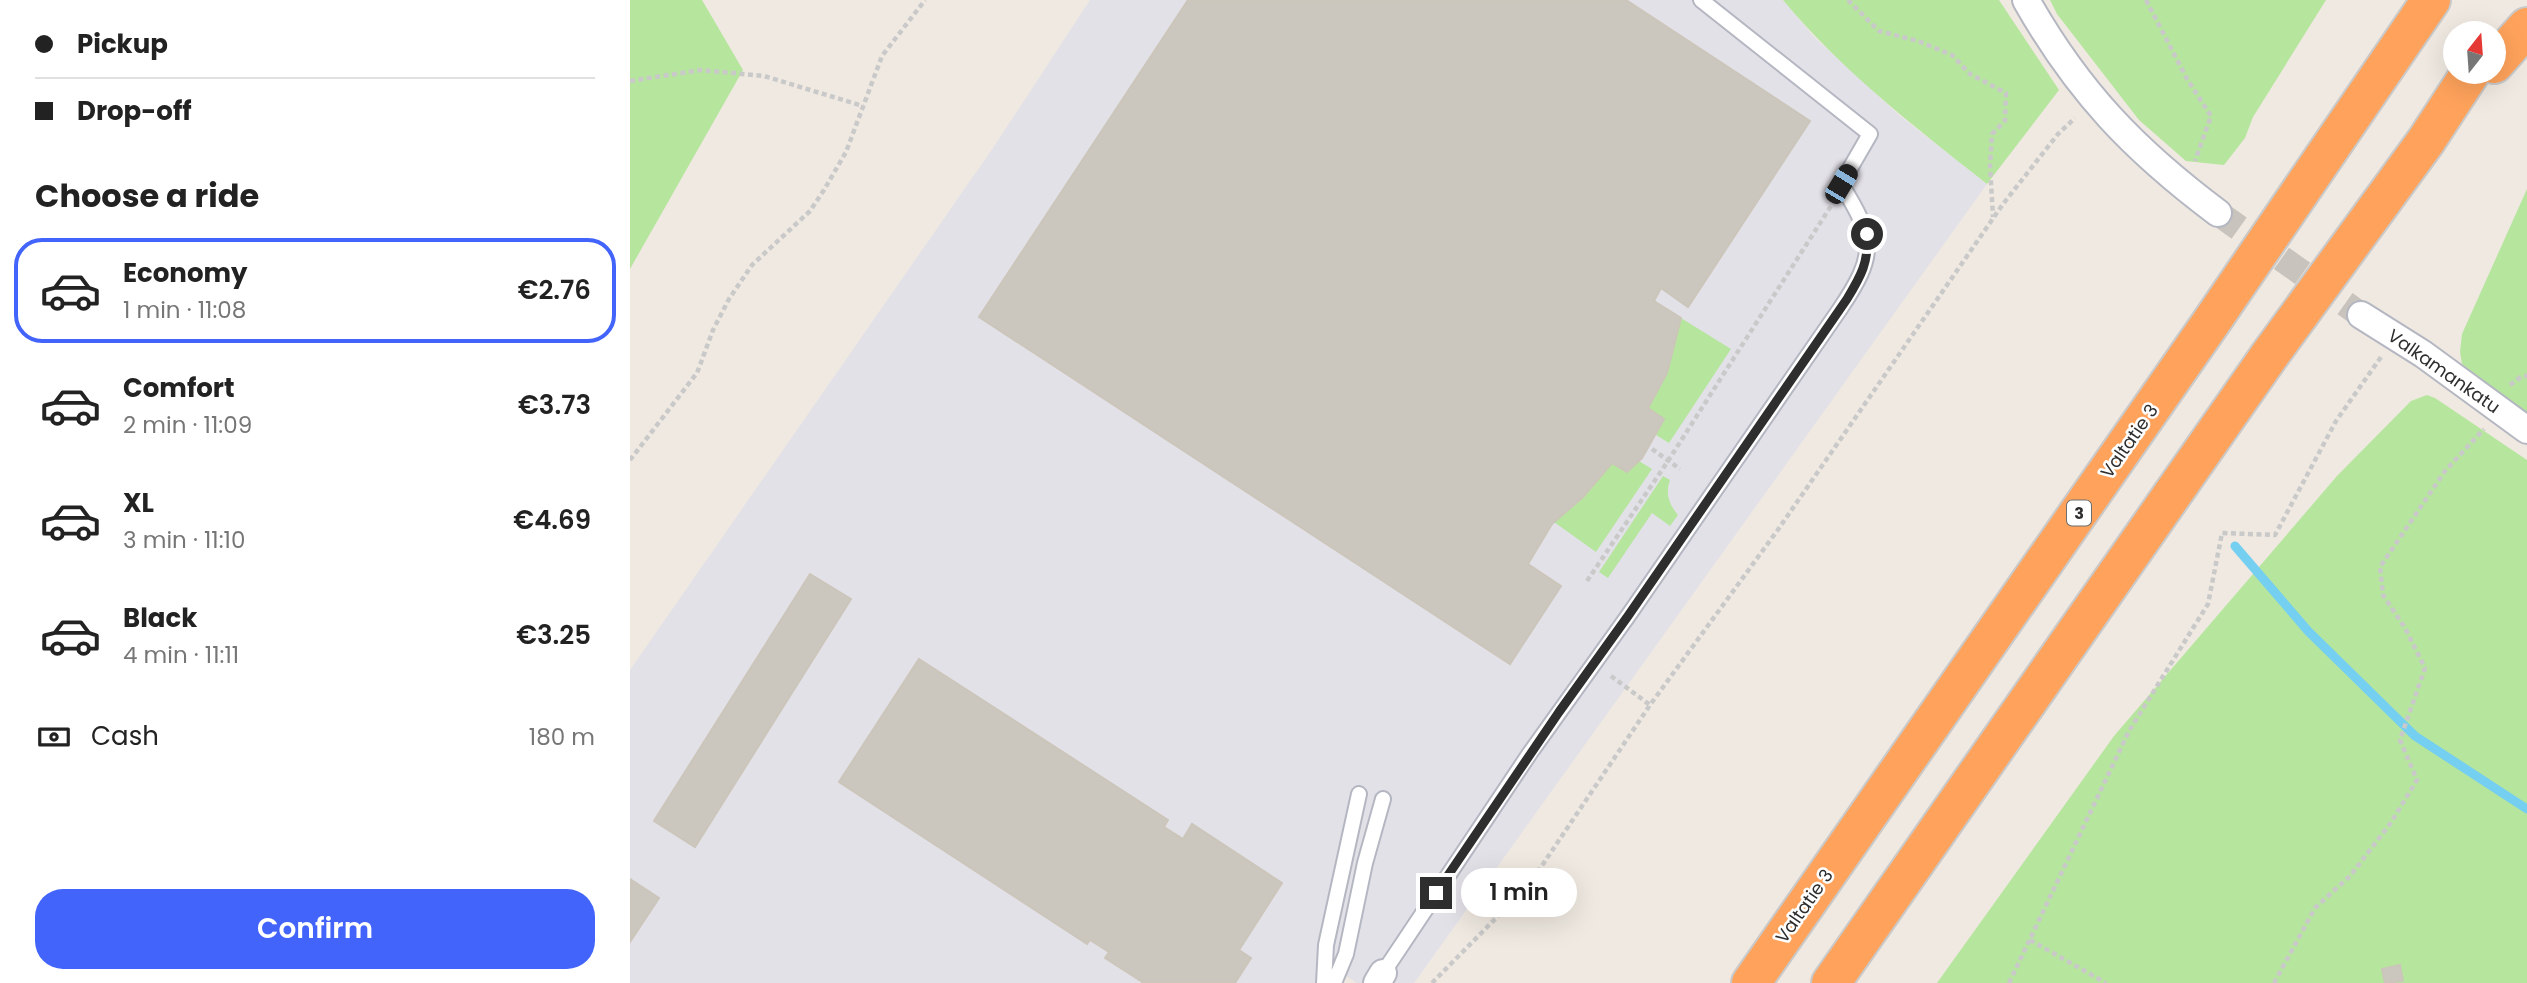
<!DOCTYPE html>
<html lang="en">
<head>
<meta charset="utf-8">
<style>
	:root { --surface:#fff; --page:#f2f2f2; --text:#222; --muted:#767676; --line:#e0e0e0; --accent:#4264fb }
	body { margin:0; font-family:Poppins,sans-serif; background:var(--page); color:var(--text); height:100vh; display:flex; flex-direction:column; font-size:26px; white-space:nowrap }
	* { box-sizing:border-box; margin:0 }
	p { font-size:23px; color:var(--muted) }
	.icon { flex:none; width:38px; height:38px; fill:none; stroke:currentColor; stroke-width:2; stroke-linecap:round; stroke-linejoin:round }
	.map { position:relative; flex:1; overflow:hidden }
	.details { display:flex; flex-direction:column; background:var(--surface); width:630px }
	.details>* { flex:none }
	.banner { display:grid; align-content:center; height:154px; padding:0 35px; background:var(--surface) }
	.needle { width:46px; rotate:17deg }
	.fabs { position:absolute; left:1813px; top:21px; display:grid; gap:14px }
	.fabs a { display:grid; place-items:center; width:63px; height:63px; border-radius:50%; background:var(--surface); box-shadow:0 7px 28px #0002; font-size:35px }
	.end { position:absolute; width:32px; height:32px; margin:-16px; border:9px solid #2e2e2e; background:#fff; box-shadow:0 0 0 4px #fff }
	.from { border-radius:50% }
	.bubble { position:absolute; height:49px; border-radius:24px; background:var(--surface); box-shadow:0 7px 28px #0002; font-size:23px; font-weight:600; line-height:49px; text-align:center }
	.car { position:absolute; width:21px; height:42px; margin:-21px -10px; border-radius:9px; box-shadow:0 0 5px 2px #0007; background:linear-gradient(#222 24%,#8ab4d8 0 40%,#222 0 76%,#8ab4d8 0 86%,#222 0) }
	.banner b { display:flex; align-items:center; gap:24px; height:66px; font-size:26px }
	.banner b+b { border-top:2px solid var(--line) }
	.banner i { width:18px; height:18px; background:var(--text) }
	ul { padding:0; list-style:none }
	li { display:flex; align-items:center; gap:21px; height:105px; margin:0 14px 10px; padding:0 21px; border:4px solid transparent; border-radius:28px }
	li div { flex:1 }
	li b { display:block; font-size:26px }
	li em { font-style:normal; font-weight:600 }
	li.current { border-color:var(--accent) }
	li>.icon { width:63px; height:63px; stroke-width:1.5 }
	h2 { padding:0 35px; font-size:32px; line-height:84px }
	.pay { display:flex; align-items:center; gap:18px; height:77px; padding:0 35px; font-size:26px }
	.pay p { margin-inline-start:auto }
	.cta { display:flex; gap:14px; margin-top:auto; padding:14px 35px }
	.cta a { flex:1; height:80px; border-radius:28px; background:var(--accent); color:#fff; font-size:28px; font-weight:600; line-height:80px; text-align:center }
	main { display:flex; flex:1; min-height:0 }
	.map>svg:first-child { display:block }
	.industrial { fill:#e3e1e8 }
	.green { fill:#b6e59e }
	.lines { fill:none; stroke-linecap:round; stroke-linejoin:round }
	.stream { stroke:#75cff0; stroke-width:9 }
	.building { fill:#cbc7bf; stroke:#cbc5ba; stroke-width:2 }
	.minor-tunnel { stroke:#c8c4bd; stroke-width:26; stroke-dasharray:26 13; stroke-linecap:butt }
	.service-casing { stroke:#b4b7c1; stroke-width:18 }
	.minor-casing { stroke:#b4b7c1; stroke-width:30 }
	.motorway-casing { stroke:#c9c9c9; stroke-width:42 }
	.path { stroke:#c9c9c9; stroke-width:4.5; stroke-dasharray:5 3.5; stroke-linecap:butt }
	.service { stroke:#fff; stroke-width:14 }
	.minor { stroke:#fff; stroke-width:26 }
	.motorway { stroke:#ffa35c; stroke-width:38 }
	.route { stroke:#2e2e2e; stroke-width:9 }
	.labels { text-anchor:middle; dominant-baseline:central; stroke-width:5; stroke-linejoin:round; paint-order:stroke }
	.shield { fill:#fff; stroke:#6d6d6d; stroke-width:2 }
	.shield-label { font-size:16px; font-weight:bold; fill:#2e2e2e }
	.street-label { font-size:18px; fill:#2e2e2e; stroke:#fff }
</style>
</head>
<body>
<main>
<section class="details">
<div class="banner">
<b><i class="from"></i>Pickup</b>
<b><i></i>Drop-off</b>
</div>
<h2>Choose a ride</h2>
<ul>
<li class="current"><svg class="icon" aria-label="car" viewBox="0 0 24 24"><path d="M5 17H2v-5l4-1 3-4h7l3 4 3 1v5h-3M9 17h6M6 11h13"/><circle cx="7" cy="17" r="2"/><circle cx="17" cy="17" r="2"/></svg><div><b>Economy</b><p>1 min · 11:08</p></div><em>€2.76</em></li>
<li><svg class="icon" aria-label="car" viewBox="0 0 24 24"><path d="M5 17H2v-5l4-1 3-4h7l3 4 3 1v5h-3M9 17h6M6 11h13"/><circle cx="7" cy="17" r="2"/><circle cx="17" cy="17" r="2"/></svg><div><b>Comfort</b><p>2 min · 11:09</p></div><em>€3.73</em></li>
<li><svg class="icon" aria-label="car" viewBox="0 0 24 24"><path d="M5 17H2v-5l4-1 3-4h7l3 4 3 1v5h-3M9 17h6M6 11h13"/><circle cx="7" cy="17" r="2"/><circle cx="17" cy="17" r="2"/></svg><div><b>XL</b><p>3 min · 11:10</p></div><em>€4.69</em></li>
<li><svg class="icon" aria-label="car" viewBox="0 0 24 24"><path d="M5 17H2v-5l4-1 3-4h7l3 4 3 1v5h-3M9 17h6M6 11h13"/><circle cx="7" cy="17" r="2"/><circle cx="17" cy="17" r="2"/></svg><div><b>Black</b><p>4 min · 11:11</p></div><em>€3.25</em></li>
</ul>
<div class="pay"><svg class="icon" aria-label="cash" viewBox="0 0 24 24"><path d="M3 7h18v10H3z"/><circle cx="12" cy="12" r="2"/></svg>Cash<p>180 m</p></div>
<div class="cta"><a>Confirm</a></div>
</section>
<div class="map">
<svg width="1897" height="983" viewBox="0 0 1897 983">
	<rect width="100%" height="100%" fill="#efe9e1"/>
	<path class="industrial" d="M460 0H1153L1184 37 1269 115 1357 184 784 983H727L704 968 694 983H0V670L363 148Z"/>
	<path class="green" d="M0 0H72L113 70 0 269Z
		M1153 0H1369L1429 90 1357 184C1285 127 1212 71 1153 0Z
		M1420 0H1696L1623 117 1615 138 1594 165 1556 161 1509 120 1427 14Z
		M1897 189V415L1832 364 1830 352 1832 334Z
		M1051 318 1101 349 1039 443 1026 435 1034 419 1018 408 1037 373Z
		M1797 395 1805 398 1897 460V983H1307L1484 736 1707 476 1781 401Z
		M1009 461 1022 469 966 552 924 522 953 497 982 463 997 472Z
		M1033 476 1040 480C1035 494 1039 504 1048 515L1040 526 1022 513 978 578 969 572Z"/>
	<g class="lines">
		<path class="stream" d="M1605 546 1678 631 1785 736 1897 809"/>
	</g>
	<path class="building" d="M558 0H996L1180 121 1058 307 1031 288 1024 301 1051 318 1037 373 1018 408 1034 419 1012 458 997 472 982 463 953 497 922 524 898 564 931 586 880 664 349 317Z
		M180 574 221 599 65 847 24 821Z
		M289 659 538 820 534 827 553 839 562 824 652 883 609 950 621 958 605 983H514L475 958 479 952 460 940 457 944 209 782Z
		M0 879 29 898 0 942Z
		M1770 965 1773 981 1755 983 1752 969Z"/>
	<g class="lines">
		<path class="minor-tunnel" d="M1588 213 1731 315"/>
		<g class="service-casing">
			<path id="service" d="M753 973 900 753 998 616 1210 309C1247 254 1245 239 1211 184L1240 134 1071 0
				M694 983 696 945 729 794
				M704 983 716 954 735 863 753 799"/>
		</g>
		<g class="minor-casing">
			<path id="minor" d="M1396 0C1448 92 1504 150 1588 213
				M1731 315 1793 354 1897 430
				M747 983 753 973"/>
		</g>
		<g class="motorway-casing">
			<path id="motorway" d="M1864 64 1897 27
				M1121 983 1582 321 1801 0
				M1201 983 1639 356 1796 141 1841 72"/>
		</g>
		<path class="path" d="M1218 0 1249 31 1288 41 1322 55 1340 74 1376 93 1375 121 1362 134 1360 165 1363 217
			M1516 0 1557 79 1581 116 1565 161
			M0 81 71 70 134 76 233 106
			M1880 385 1892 376H1897
			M1022 449 1050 469
			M0 460 67 373 83 330 99 299 122 265 180 211 194 190 216 152 252 56 295 0
			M957 581 1038 461 1201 206
			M981 676 1020 705
			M1400 940 1476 983
			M802 983 868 916 909 870 1020 705 1147 531 1373 204 1428 134 1445 118
			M1379 983 1499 731 1578 604 1592 533 1645 535 1706 421 1751 357
			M1644 983 1685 908 1720 876 1760 824 1787 780 1770 740 1795 668 1775 628 1753 595 1750 567 1815 471 1854 429"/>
		<use href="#service" class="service"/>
		<use href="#minor" class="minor"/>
		<use href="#motorway" class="motorway"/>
	</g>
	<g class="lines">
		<path class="route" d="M806 893 929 712 998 616 1217 299C1231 276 1239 262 1237 234"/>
	</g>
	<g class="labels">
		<rect class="shield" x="1437" y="500.5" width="24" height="25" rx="5"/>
		<g class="shield-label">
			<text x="1449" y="513">3</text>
		</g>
		<g class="street-label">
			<text transform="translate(1814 371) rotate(35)">Valkamankatu</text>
			<text transform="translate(1499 441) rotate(-55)">Valtatie 3</text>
			<text transform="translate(1174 906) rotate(-55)">Valtatie 3</text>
		</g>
	</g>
</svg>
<div class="fabs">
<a><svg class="needle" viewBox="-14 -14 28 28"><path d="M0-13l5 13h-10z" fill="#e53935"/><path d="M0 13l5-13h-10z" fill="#767676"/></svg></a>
</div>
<i class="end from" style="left:1237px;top:234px"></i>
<i class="end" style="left:806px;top:893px"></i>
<div class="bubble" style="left:831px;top:868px;width:116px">1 min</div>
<i class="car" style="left:1211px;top:184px;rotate:31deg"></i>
</div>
</main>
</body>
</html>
